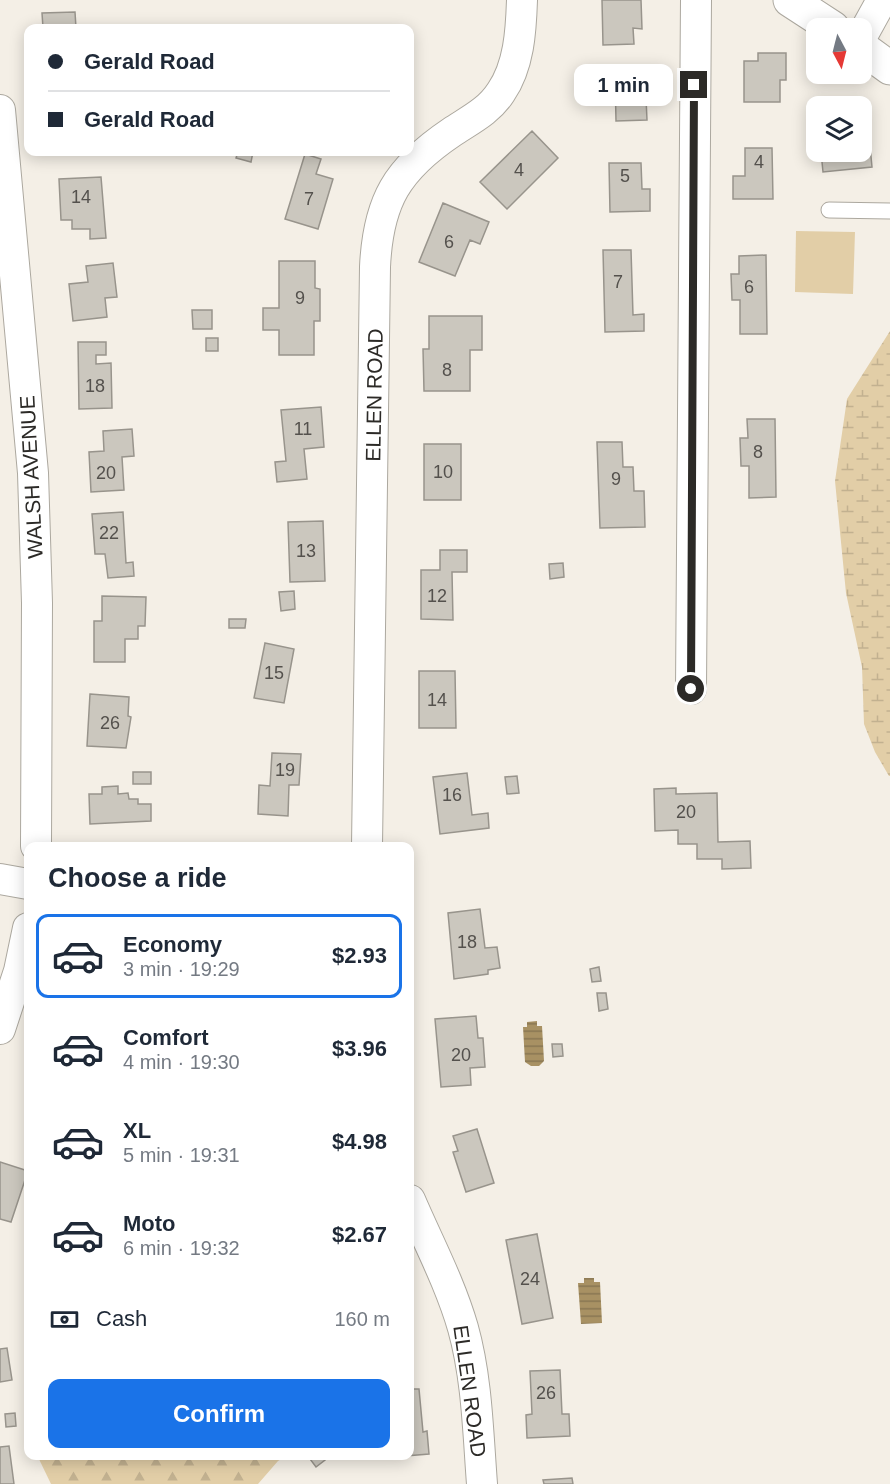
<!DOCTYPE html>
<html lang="en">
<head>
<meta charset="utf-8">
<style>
	:root { --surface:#fff; --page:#f6f6f7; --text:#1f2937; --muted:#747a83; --line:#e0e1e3; --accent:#1a73e8 }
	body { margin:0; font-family:Arial,sans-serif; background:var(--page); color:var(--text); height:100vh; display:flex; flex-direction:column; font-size:22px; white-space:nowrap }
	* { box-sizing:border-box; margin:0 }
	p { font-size:20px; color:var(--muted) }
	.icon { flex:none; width:33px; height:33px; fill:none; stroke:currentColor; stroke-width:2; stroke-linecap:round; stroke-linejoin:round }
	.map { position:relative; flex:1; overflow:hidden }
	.drawer { position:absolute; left:24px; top:842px; width:390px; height:618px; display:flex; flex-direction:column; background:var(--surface); border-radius:12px; box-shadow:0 3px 15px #0003 }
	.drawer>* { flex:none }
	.banner { position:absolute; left:24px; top:24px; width:390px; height:132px; border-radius:12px; box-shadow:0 3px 15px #0003; display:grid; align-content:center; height:132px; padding:0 24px; background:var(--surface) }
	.needle { width:39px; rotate:173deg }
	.fabs { position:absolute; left:806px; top:18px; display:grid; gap:12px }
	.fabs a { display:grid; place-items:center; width:66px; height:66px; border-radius:12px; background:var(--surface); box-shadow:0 3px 15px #0003; font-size:30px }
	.end { position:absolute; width:27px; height:27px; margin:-14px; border:8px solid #2c2a27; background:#fff; box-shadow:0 0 0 3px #fff }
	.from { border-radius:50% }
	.bubble { position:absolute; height:42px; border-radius:12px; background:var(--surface); box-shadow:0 3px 15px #0003; font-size:20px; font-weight:700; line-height:42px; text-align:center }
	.banner b { display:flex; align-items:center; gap:21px; height:57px; font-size:22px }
	.banner b+b { border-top:2px solid var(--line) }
	.banner i { width:15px; height:15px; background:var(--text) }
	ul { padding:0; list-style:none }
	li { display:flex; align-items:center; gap:18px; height:84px; margin:0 12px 9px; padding:0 12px; border:3px solid transparent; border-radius:12px }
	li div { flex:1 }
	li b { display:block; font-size:22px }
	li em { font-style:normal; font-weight:700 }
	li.current { border-color:var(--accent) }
	li>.icon { width:54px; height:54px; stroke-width:1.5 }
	h2 { padding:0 24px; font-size:27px; line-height:72px }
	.pay { display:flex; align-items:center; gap:15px; height:66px; padding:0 24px; font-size:22px }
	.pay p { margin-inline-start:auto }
	.primary-button { display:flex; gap:12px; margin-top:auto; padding:12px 24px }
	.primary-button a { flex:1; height:69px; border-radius:12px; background:var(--accent); color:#fff; font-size:24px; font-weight:700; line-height:69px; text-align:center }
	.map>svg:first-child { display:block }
	.forest { fill:url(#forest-firs) }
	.wetland { fill:url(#wetland-marsh) }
	.park { fill:#e2cea7 }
	.water { fill:url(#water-rules) }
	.building { fill:#cbc7be; stroke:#98948c; stroke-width:1.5 }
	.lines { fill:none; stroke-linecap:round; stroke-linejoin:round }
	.service-casing { stroke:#aca89f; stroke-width:17 }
	.minor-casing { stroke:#aca89f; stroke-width:32 }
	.primary-casing { stroke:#aca89f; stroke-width:35 }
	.service { stroke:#fff; stroke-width:15 }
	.minor { stroke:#fff; stroke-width:30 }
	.primary { stroke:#fff; stroke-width:33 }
	.route { stroke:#2c2a27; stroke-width:8 }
	.labels { text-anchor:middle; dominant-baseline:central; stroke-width:4.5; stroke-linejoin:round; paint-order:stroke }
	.number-label { font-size:18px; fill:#54514d }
	.street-label { font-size:21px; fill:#2c2a27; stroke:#fff }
</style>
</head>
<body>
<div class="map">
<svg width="890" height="1484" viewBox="0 0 890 1484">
	<defs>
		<pattern id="forest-firs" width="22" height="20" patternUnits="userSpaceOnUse" patternTransform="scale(1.5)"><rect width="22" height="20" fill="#e2cea7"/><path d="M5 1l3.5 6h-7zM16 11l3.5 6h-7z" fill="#c2b190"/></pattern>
		<pattern id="wetland-marsh" width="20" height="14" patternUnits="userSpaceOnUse" patternTransform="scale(1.5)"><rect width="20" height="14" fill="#e2cea7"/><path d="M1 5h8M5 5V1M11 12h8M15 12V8" fill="none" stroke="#c2b190"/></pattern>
		<pattern id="water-rules" width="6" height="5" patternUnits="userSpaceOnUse" patternTransform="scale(1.5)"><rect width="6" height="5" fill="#a89163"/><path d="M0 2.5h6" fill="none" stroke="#897752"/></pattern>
	</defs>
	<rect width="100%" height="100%" fill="#f4efe6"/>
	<path class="forest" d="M37 1455H288L278 1461 258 1484H51Z"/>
	<path class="wetland" d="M890 331V776H889L875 752 864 724 862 667 846 593 835 481 847 399Z"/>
	<path class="park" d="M796 231 855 232 853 294 795 292Z"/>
	<path class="water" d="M537 1021V1026H542L544 1061 539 1066H531L525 1062 523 1027H527V1022Z
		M584 1278H594V1282H600L602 1323 581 1324 578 1283H584Z"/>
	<path class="building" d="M602 0H641L642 29 633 28 634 44 603 45Z
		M75 12 76 28H43L42 13Z
		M758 53H786V80H780V102H744V61H758Z
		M615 76H645L647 120 616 121Z
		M867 114 872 167 823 172 821 152H861V115Z
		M532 131 558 158 507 209 480 182Z
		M745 148H772L773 199H733V176H745Z
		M238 152H253L251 162 236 158Z
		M305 154 321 159 316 174 333 179 318 229 285 219Z
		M609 163H641L642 189H650V211L610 212Z
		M101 177 106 238 90 239V229H72V220H61L59 179Z
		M443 203 489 222 480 244 470 240 455 276 419 262Z
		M603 250H631L633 315 644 314V331L605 332Z
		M766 255 767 334H740V300H732L731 274H739V256Z
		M279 261H315V288L320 289V321H314V355H279V330H263V308H279Z
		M113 263 117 297 105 298 107 317 73 321 69 284 88 282 86 266Z
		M192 310H212V329H193Z
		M429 316H482V350H470V391H424L423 349H429Z
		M206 338H218V351H206Z
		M78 342H106V355H96V364L111 363 112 408 79 409Z
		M321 407 324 447 304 449 307 479 277 482 275 462 286 461 281 410Z
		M747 419H775L776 497 749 498V466H741L740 438H748Z
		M132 429 134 456 122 457 124 490 91 492 89 452 104 451 103 431Z
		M597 442H622L623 467H633L634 491H644L645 527 600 528Z
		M424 444H461V500H424Z
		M123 512 126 563 133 562 134 576 108 578 105 554H95L92 514Z
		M323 521 325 581 290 582 288 522Z
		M440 550H467V572H452L453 620 421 619V570H440Z
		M563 563 564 577 550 579 549 564Z
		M294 591 295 609 281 611 279 592Z
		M102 596 146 597 145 626H138V639H125V662H94V621H102Z
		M229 619H246L245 628H229Z
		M265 643 294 649 284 703 254 698Z
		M419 671H455L456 728H419Z
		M90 694 129 697 128 716 131 717 126 748 87 746Z
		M272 753 301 754 299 785H289L288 816 258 814 259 785 270 786Z
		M133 772H151V784H133Z
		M467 773 472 815 488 813 489 828 440 834 433 777Z
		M517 776 519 793 507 794 505 777Z
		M118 786V794L128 793 129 799H138V804H151V821L90 824 89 794H102V787Z
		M676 788V794L717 793 718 842 750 841 751 868 722 869V859H697V844H678V830L655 831 654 789Z
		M480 909 485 948 497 947 500 968 488 970V974L454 979 448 913Z
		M599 967 601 981 592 982 590 969Z
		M597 993H606L608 1009 599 1011Z
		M476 1016 478 1038H483L485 1067 470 1068 471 1085 441 1087 435 1019Z
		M552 1044H562L563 1056 553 1057Z
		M477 1129 494 1183 466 1192 453 1152 458 1151 453 1136Z
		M0 1162 28 1171 11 1222 0 1219Z
		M537 1234 553 1318 522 1324 506 1240Z
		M7 1348 12 1380 0 1382V1349Z
		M560 1370 562 1414H569L570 1436 527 1438 526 1415 532 1414 530 1371Z
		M410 1389H419L423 1432 427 1431 429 1454 369 1459V1455H410Z
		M15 1413 16 1426 6 1427 5 1414Z
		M9 1446 14 1484H0V1447Z
		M316 1455H322L325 1460 316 1467 310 1459Z
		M572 1478 573 1484H544L543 1480Z"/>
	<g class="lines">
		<g class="service-casing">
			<path id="service" d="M829 210 890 211"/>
		</g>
		<g class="minor-casing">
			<path id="minor" d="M861 38 882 0
				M0 110 33 473 37 603 36 846
				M691 689 696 0
				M367 846 375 267C378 201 397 169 452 132 470 120 489 111 501 92 519 66 521 31 522 0
				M0 879 28 884
				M0 1029 19 971 28 928
				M410 1200C428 1242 450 1283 463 1328 477 1378 478 1432 482 1484"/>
		</g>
		<g class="primary-casing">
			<path id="primary" d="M790 0 833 28
				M861 47 890 68"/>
		</g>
		<use href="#service" class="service"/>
		<use href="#minor" class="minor"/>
		<use href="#primary" class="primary"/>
	</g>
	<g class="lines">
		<path class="route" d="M691 689 694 85"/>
	</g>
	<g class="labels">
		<g class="number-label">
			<text x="759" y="162">4</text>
			<text x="519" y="170">4</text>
			<text x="625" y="176">5</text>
			<text x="81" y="197">14</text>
			<text x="309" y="199">7</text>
			<text x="449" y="242">6</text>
			<text x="618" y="282">7</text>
			<text x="749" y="287">6</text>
			<text x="300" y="298">9</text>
			<text x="447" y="370">8</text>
			<text x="95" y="386">18</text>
			<text x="303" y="429">11</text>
			<text x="758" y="452">8</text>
			<text x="443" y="472">10</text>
			<text x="106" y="473">20</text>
			<text x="616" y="479">9</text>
			<text x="109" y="533">22</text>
			<text x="306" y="551">13</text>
			<text x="437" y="596">12</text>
			<text x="274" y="673">15</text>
			<text x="437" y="700">14</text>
			<text x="110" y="723">26</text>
			<text x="285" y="770">19</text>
			<text x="452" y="795">16</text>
			<text x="686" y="812">20</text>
			<text x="467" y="942">18</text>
			<text x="461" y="1055">20</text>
			<text x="530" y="1279">24</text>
			<text x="546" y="1393">26</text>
		</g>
		<g class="street-label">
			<text transform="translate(374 395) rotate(-89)">ELLEN ROAD</text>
			<text transform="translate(31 477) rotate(-93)">WALSH AVENUE</text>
			<text transform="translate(470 1391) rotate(82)">ELLEN ROAD</text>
		</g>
	</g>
</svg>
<div class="fabs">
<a><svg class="needle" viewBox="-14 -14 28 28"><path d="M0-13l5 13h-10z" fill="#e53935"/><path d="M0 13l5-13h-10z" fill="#747a83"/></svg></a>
<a><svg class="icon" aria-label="layers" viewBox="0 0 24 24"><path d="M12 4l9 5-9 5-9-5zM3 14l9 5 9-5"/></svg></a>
</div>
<i class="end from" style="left:691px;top:689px"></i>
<i class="end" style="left:694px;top:85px"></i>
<div class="bubble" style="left:574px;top:64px;width:99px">1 min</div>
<div class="banner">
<b><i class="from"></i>Gerald Road</b>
<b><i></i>Gerald Road</b>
</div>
<section class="drawer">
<h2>Choose a ride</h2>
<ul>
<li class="current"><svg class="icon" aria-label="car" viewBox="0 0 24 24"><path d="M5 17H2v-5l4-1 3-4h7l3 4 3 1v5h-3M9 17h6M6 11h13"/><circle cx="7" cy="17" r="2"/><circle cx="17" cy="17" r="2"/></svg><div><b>Economy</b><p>3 min · 19:29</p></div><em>$2.93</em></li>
<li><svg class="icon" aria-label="car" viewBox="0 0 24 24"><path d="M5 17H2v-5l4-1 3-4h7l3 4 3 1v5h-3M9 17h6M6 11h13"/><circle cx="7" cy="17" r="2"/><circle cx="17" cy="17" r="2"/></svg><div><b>Comfort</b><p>4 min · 19:30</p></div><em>$3.96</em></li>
<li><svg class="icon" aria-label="car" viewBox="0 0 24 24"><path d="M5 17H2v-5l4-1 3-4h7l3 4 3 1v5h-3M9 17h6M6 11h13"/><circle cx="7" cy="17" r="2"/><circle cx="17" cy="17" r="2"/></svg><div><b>XL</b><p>5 min · 19:31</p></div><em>$4.98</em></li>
<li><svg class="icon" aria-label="car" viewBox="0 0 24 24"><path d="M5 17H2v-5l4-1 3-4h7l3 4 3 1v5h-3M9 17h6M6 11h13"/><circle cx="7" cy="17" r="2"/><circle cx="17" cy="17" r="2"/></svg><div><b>Moto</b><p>6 min · 19:32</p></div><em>$2.67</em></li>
</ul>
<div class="pay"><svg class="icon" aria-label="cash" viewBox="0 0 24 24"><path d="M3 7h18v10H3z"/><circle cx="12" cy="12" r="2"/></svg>Cash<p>160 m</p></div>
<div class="primary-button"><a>Confirm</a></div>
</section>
</div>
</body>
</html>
